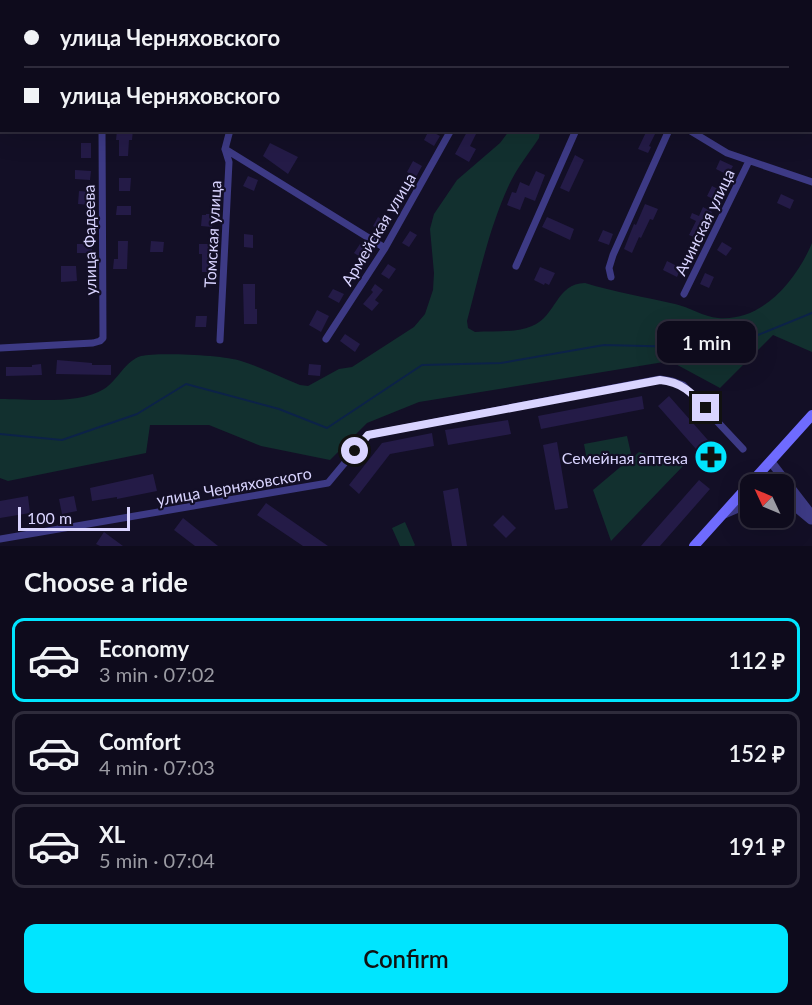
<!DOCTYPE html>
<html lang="en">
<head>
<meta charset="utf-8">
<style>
	:root { --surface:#0e0b1c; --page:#1c1929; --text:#f1f3f6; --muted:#9b9ba3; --line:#2e2b3b; --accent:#00e5ff }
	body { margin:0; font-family:Lato,sans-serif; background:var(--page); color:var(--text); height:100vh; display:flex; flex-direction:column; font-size:22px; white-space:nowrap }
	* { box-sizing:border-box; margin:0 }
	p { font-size:20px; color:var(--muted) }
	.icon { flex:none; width:33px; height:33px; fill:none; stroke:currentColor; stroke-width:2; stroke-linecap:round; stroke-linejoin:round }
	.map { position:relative; height:546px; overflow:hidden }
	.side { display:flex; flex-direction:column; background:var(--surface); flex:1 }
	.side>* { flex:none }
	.top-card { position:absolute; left:0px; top:0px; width:813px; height:132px; box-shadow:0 6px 24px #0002,0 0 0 2px var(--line); display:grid; align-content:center; height:132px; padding:0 24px; background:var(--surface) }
	.needle { width:39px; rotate:314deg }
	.tools { position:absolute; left:740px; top:474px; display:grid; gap:12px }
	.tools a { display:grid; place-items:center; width:54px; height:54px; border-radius:12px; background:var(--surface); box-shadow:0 6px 24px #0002,0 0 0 2px var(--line); font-size:30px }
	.scale { position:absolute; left:18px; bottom:15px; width:112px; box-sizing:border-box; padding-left:6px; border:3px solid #d9d4ff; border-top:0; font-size:16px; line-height:21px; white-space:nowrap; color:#d9d4ff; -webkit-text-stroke:4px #130f26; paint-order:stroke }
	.end { position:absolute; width:27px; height:27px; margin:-14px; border:8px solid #d9d4ff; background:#111; box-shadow:0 0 0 3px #111 }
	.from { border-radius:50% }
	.bubble { position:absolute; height:42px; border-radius:12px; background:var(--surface); box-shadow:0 6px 24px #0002,0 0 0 2px var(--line); font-size:20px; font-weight:600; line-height:42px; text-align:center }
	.top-card b { display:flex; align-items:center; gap:21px; height:57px; font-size:22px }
	.top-card b+b { border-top:2px solid var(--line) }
	.top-card i { width:15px; height:15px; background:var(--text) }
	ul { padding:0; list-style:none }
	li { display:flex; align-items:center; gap:18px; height:84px; margin:0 12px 9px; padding:0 12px; border:3px solid var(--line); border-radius:12px }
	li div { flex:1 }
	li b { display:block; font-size:22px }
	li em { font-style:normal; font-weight:600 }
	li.selected { border-color:var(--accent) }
	li>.icon { width:54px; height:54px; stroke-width:1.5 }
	h2 { padding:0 24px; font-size:27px; line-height:72px }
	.action { display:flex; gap:12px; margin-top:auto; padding:12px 24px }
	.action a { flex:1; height:69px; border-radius:12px; background:var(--accent); color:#111; font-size:24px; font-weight:600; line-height:69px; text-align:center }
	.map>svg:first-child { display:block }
	.green { fill:#12302f }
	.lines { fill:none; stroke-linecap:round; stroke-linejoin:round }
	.stream { stroke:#0c2248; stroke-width:2 }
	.building { fill:#241b47 }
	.minor { stroke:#3d3a85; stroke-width:7 }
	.tertiary { stroke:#3d3a85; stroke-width:9 }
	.secondary { stroke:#6f6bff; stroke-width:10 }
	.tram { stroke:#00e5ff; stroke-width:1.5 }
	.route { stroke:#d9d4ff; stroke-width:8 }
	.labels { text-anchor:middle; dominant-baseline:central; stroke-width:4.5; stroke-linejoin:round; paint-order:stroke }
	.street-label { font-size:16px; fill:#d9d4ff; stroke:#130f26 }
	.poi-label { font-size:16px; fill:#d9d4ff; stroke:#130f26; text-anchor:end }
</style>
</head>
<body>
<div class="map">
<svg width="812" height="546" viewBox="0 0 812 546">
	<rect width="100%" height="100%" fill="#130f26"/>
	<path class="green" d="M57 0H232L235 1 55 2Z
		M509 131H540L539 138C529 153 517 168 509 185 489 228 479 276 467 321L468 328 475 332C493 331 516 333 532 326 556 317 556 283 585 283 614 292 645 297 675 304 689 307 704 317 718 318 763 322 797 279 812 243V352L773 335 720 388 670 361 419 402 367 423 330 460 261 446 209 425H150L146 453 8 481 0 478V399C29 399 79 405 104 389 118 380 125 361 141 356 157 352 225 355 241 361 261 367 281 377 300 385L308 386 339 369 352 367 414 327 425 314 433 290 434 273 430 229 434 214 457 180 500 143Z
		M627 436 632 458 639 452 683 466 611 541 593 490 631 458 588 466 584 444Z
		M405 522 415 545 414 546H400L392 528Z"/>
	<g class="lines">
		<path class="stream" d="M0 434 62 440 137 414 186 384 279 409 327 428 422 365 501 363 604 345 726 348 812 313"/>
	</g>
	<path class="building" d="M117 130H133L132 140H129L128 156H119V140H116Z
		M429 130 440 136 434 146 424 140Z
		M468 130H478L470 146 476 149 469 162 455 154Z
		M647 130 655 134 649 146 651 147 648 153 638 149Z
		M81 143H91V158H81Z
		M270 143 298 157 288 174 263 156Z
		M575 155 584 160 569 192 560 188Z
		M720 160 733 166 728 175 716 169Z
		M413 161 422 166 416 177 407 172Z
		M75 170 91 171 90 180 75 179Z
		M536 171 545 175 535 201 525 197 520 210 507 205 512 192 516 193 520 182 529 186Z
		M248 176 258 180 254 191 243 186Z
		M119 178H131L130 191H119Z
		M712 186 722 191 717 201 707 196Z
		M79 191 91 192 90 205 78 204Z
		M781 194 794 200 790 209 777 203Z
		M645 204 658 209 653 220 650 219 641 238 639 237 632 253 624 249 634 224 636 225Z
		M117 206H131V215H116Z
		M703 207 712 212 699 239 689 235 696 221 690 218 692 213 699 216Z
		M206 214H212V227L201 226 202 215H206Z
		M378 217 389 224 384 233 373 226Z
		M547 217 574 229 570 240 542 227Z
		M603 230 613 234 609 245 598 241Z
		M410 231 417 235 409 247 402 243Z
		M244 234 253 235V248L244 247Z
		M118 241H128L127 269H113L114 259H118Z
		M151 241 164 242 163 252H150Z
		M722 242 732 248 726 256 717 250Z
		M77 244H92V253H77Z
		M199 244H210V272H202V254H199Z
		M360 244 371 251 365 260 354 253Z
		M667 261 681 268 677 277 663 270Z
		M388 264 396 269 389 279 381 274Z
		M61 266H76L77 281 61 282Z
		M540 267 555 273 549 285 545 283 544 285 534 280Z
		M705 273 714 277 709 288 700 284Z
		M243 284H255V309H257V324H244Z
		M375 284 383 290 375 300 379 303 372 311 363 304 373 292 371 290Z
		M333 289 344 294 339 303 328 297Z
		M317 310 329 316 321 332 309 325Z
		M196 316H207L206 327H195Z
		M345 334 360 344 355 352 340 341Z
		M57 360 92 363V365H111V375L56 374Z
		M41 364 42 375 6 376V367H32V365Z
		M309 364 321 365 320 376 308 375Z
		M642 396 644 409 541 429 538 416Z
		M669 396 722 456 711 466 658 406Z
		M508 420 511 434 448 445 445 430Z
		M432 433 434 446 390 454 359 494 349 485 382 443Z
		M557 442 568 508 555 510 543 445Z
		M153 474 157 491 117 499V497L92 501 90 488Z
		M699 480 710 489 660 546H641Z
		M458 488 467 546H452L443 491Z
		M28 496 30 513 0 518V501Z
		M74 496 77 511 62 514 59 499Z
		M266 503 328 546H303L257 515Z
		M503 515 516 528 506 538 493 525Z
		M183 518 218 546H195L174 530Z
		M104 532 123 546H100L96 544Z"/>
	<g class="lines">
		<path class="minor" d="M25 0 26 2
			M240 0 242 2
			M474 0 477 2
			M304 2 305 0
			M689 130 727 153 812 182
			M225 149 385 248
			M516 266 576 130
			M611 277 609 268 613 255 669 130
			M684 294 749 161
			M326 339 385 248 451 130
			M220 340 229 162 225 149 230 130
			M0 348 93 343 100 341 103 338 102 130
			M0 539 328 483 368 435 660 379 672 381 683 385 743 449"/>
		<path class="tertiary" d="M34 2 35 0
			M53 2 54 0
			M0 27 2 26
			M0 43 2 42
			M771 462 812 515
			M783 504 793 505 811 520
			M724 514 750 503"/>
		<path class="secondary" d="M694 546 812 415"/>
		<path class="tram" d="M48 2 49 0
			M0 39 2 38"/>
	</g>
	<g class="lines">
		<path class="route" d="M355 451 368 435 660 380C682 382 692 393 706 408"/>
	</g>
	<defs>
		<g id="pharmacy-disc" transform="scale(1.725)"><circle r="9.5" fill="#00e5ff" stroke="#130f26"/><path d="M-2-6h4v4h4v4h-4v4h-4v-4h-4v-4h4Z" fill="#111"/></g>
	</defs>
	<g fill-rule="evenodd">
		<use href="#pharmacy-disc" x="711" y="457"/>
	</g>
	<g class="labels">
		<g class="street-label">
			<text transform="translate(704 222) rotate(-64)">Ачинская улица</text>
			<text transform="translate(378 229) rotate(-59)">Армейская улица</text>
			<text transform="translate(212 234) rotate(-87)">Томская улица</text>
			<text transform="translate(89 240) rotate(-91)">улица Фадеева</text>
			<text transform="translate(234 486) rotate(-10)">улица Черняховского</text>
		</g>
		<g class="poi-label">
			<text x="688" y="457">Семейная аптека</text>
		</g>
	</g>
</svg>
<div class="tools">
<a><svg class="needle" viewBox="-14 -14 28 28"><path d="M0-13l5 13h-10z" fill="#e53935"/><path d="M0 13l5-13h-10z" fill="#9b9ba3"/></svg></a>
</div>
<div class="scale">100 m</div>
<i class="end from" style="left:355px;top:451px"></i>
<i class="end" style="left:706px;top:408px"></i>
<div class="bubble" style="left:657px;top:321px;width:99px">1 min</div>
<div class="top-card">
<b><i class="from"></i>улица Черняховского</b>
<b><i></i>улица Черняховского</b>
</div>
</div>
<section class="side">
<h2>Choose a ride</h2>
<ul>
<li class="selected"><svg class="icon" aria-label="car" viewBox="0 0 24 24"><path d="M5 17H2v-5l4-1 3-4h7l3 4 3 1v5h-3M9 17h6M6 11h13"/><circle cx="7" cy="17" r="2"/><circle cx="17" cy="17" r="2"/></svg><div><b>Economy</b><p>3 min · 07:02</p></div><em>112 ₽</em></li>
<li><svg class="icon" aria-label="car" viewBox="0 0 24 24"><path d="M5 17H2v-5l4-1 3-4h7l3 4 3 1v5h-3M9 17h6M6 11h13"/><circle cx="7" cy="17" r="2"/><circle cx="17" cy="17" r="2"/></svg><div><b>Comfort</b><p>4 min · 07:03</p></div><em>152 ₽</em></li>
<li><svg class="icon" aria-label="car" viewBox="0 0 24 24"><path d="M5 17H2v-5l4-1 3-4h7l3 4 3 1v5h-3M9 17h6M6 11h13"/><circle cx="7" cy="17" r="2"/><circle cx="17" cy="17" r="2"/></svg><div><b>XL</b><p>5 min · 07:04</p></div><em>191 ₽</em></li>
</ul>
<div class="action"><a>Confirm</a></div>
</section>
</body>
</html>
